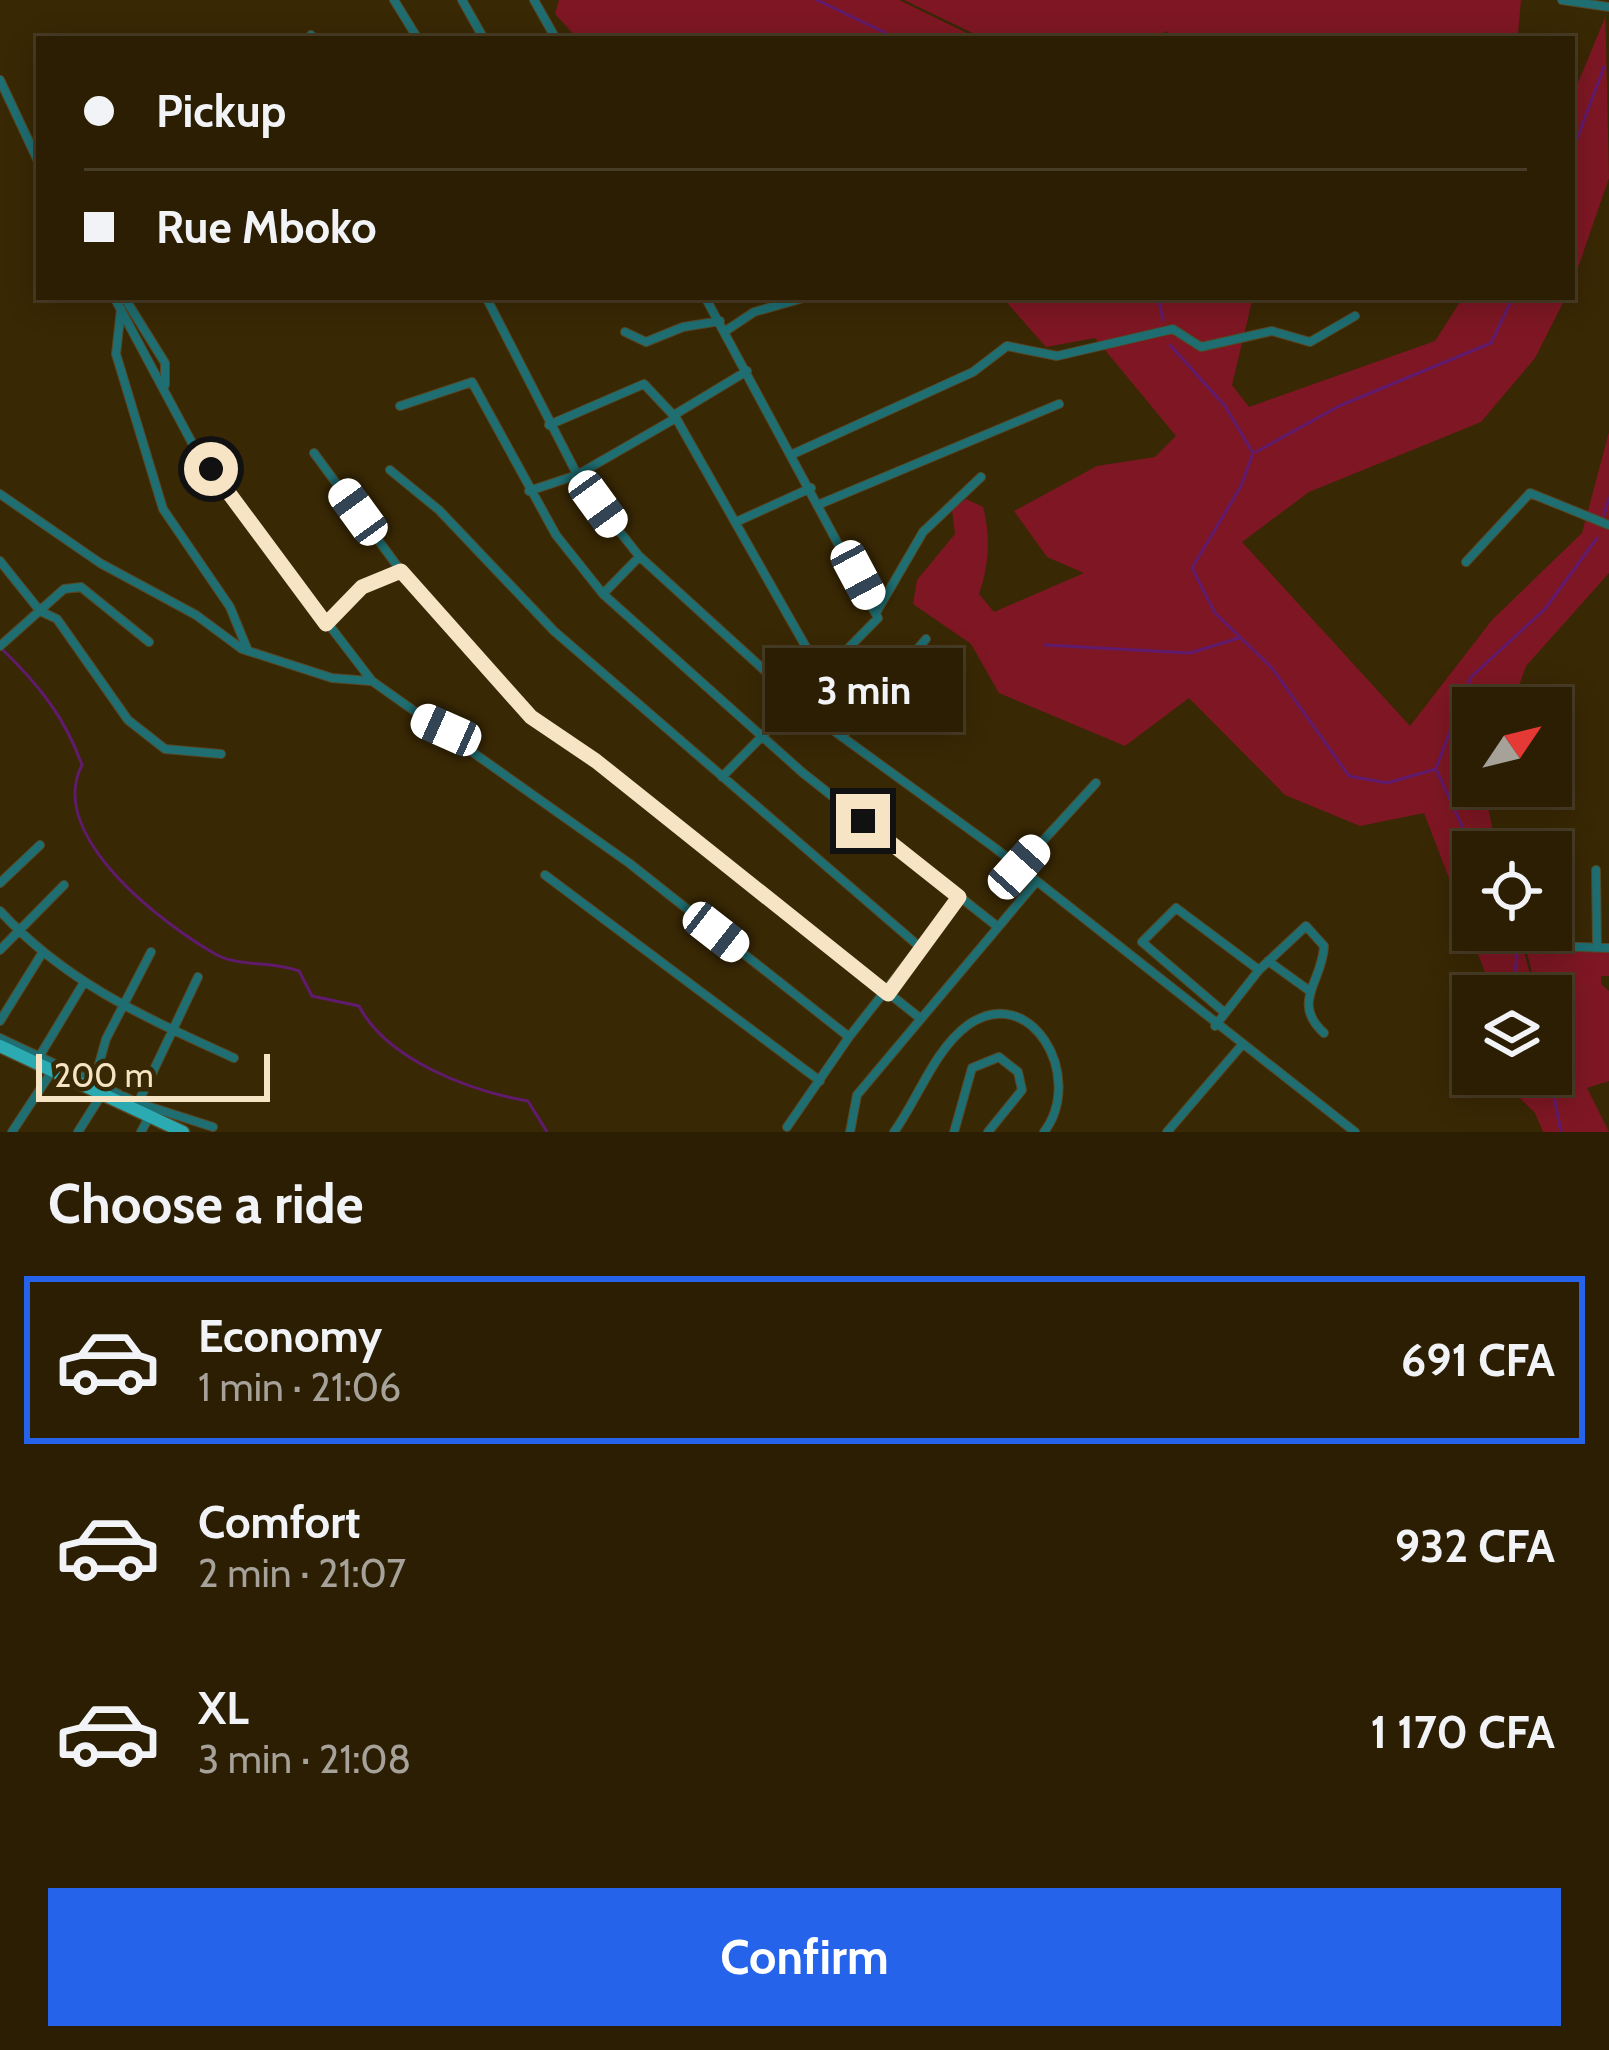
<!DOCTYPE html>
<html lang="en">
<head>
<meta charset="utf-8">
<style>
	:root { --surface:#2b1e03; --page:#33270d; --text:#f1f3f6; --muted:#a6a29a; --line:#473c25; --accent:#2563eb }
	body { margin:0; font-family:Cabin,sans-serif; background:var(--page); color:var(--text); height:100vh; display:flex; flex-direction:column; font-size:45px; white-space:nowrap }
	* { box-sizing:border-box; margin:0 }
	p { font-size:39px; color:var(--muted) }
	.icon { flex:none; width:66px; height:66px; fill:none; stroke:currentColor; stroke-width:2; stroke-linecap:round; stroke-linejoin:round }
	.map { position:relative; height:1132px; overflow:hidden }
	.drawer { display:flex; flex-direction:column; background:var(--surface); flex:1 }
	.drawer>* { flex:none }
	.hud { position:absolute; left:36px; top:36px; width:1539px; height:264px; border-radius:0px; box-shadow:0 6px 30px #0003,0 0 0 3px var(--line); display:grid; align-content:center; height:264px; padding:0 48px; background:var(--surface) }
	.needle { width:78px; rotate:55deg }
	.controls { position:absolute; left:1452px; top:687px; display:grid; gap:24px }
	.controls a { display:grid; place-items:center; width:120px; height:120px; border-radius:0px; background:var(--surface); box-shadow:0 6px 30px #0003,0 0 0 3px var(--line); font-size:60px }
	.scale { position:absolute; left:36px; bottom:30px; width:234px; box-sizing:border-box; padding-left:12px; border:6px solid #f7e4c5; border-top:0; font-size:33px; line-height:42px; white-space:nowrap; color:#f7e4c5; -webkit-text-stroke:9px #392804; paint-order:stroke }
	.end { position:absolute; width:54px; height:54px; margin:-27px; border:15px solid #f7e4c5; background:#111; box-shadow:0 0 0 6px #111 }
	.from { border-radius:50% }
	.bubble { position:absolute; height:84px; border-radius:0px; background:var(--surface); box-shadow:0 6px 30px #0003,0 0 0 3px var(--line); font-size:39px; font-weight:700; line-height:84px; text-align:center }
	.car { position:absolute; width:36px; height:72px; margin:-36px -18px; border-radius:15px; box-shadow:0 0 9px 3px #0007; background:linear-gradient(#fff 24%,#345 0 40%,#fff 0 76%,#345 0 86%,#fff 0) }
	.hud b { display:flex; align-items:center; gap:42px; height:114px; font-size:45px }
	.hud b+b { border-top:3px solid var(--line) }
	.hud i { width:30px; height:30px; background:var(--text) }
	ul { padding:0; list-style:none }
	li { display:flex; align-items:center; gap:36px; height:168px; margin:0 24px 18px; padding:0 24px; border:6px solid transparent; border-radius:0px }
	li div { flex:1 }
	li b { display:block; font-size:45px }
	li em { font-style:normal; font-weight:700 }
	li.selected { border-color:var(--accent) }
	li>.icon { width:108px; height:108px; stroke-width:1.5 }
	h2 { padding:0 48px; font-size:54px; line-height:144px }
	.primary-button { display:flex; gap:24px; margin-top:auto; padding:24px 48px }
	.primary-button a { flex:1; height:138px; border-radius:0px; background:var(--accent); color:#fff; font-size:48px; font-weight:700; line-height:138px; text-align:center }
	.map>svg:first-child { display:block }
	.green { fill:#7e1723 }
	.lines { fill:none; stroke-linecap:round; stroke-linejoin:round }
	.stream { stroke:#611b6e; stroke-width:3 }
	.street-casing { stroke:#574623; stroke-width:10 }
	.primary-casing { stroke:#574623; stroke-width:15 }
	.street { stroke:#1e6e72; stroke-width:8 }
	.primary { stroke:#2baab1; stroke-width:12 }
	.route { stroke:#f7e4c5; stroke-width:15 }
</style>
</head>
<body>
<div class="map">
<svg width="1609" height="1132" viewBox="0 0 1609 1132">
	<rect width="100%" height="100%" fill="#392804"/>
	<path class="green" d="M559 0H899L979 39H578L555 14Z
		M904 0H1521L1518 35 1495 39H1174L1166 31 1156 39H985Z
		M1605 0 1609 178 1572 285V97L1605 18Z
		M1002 297H1253L1232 385 1249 407 1435 341 1463 297H1566L1535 358 1481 422 1309 492 1242 542 1410 726 1492 620 1582 533 1609 432V573L1526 666 1511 708H1473V786H1484L1497 852H1473V930H1518L1536 996H1494L1424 813 1360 826 1285 795 1189 698 1125 746 999 693 971 644 913 604 917 580 955 534 952 510 966 499 983 507C991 537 989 565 979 594L994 612 1084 573 1047 557 1014 511 1097 466 1155 457 1176 436 1095 338 1046 347Z
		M1609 951V976H1601V984L1609 991V1081L1587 1088 1609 1132H1543L1535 1113 1500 1079 1499 1074H1551V996H1538L1527 953Z"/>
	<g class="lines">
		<path class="stream" d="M817 0 898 39
			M1572 152 1604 67
			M1158 297 1163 320
			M1170 345 1225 406 1253 453 1241 486 1192 568 1215 613 1272 668 1349 776 1387 783 1436 769 1468 839 1473 867
			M1256 452 1339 406 1491 343 1513 297
			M1604 515 1609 498
			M1045 645 1190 653 1239 638
			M1 648C38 684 65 717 82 765 45 836 165 926 217 955 240 967 274 961 299 971L312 996 359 1006C387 1060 470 1091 528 1101L547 1132
			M1436 768 1471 677 1545 609 1597 538
			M1502 930 1517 957 1511 996
			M1541 1074 1553 1092 1561 1132"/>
		<g class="street-casing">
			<path id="street" d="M394 0 418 39
				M462 0 484 39
				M534 0 556 39
				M1562 0 1609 7
				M311 35 314 39
				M0 80 39 163
				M114 297 198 454 372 681 629 863 849 1037
				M124 297 165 363V385
				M486 297 582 484 639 556 819 720 995 848 1355 1132
				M705 297 878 618 722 777
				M121 309 116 354 163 509 230 607 248 651
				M727 330 754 312 807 297
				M625 332 646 342 683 327 720 321
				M400 406 472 382 556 535 603 594 803 773 998 927
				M674 415 747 371
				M549 425 644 384 676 418 823 677
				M314 453 401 571 513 701 597 761 921 1019
				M793 454 973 372 1007 346 1057 356 1173 329 1201 347 1272 331 1310 342 1355 316
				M390 470 439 510 554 631 921 948
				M529 491 577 475 676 418
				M0 494 100 563 196 615 242 649 332 678 370 681
				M820 504 1059 404
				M736 522 811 488
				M0 561 40 611 57 619 128 720 165 749 221 754
				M1466 562 1530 493 1609 525
				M603 594 639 557
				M877 611 923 532 981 477
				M326 624 362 587 401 571
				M0 646 64 589 81 587 149 642
				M842 737 926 639
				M1019 867 1096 783
				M1596 870 1597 948
				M545 875 820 1081
				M0 883 40 845
				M0 911C67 984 147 1018 234 1058
				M1551 946 1609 948
				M0 950 64 885
				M1268 961 1307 989
				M1225 1013 1142 942 1176 908 1259 970
				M0 1021 41 955
				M1215 1026 1259 970 1306 926 1324 946C1323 981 1290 1002 1324 1033
				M0 1038 138 1103 198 977
				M39 1057 83 984
				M94 1082 106 1039 151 952
				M138 1103 213 1127
				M787 1127 849 1037 959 897
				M12 1132 52 1071
				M78 1132 102 1094
				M141 1132 149 1117
				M850 1132 857 1095 1036 882
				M894 1132C918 1099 934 1050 968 1025 1030 981 1086 1076 1044 1132
				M954 1132 972 1068 999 1057 1018 1072 1022 1090 988 1132
				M1167 1132 1241 1046"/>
		</g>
		<g class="primary-casing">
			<path id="primary" d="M0 1046 183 1132"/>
		</g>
		<use href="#street" class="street"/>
		<use href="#primary" class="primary"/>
	</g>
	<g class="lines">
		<path class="route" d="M211 469 326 624 362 587 401 571 531 717 596 761 888 994 959 897 863 821"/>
	</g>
</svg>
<div class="controls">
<a><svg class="needle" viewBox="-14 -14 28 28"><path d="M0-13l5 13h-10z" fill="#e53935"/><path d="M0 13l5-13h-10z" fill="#a6a29a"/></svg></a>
<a><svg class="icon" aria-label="locate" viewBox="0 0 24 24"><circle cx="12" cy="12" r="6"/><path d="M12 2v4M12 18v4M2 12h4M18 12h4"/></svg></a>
<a><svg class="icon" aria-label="layers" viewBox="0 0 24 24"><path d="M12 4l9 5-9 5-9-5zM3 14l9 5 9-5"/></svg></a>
</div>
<div class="scale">200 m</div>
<i class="end from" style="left:211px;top:469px"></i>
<i class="end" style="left:863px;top:821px"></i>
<div class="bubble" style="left:765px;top:648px;width:198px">3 min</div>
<i class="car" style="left:598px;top:504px;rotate:144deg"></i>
<i class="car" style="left:358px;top:512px;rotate:324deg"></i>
<i class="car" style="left:858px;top:575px;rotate:152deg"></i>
<i class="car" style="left:446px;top:730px;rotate:294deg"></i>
<i class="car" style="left:1019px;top:867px;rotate:42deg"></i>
<i class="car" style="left:716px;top:932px;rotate:128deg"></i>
<div class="hud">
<b><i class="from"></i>Pickup</b>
<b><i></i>Rue Mboko</b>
</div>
</div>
<section class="drawer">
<h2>Choose a ride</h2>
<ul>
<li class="selected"><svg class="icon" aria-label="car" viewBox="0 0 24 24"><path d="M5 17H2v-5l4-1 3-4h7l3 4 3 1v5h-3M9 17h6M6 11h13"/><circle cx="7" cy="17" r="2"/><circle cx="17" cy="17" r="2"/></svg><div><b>Economy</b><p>1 min · 21:06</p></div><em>691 CFA</em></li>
<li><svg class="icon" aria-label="car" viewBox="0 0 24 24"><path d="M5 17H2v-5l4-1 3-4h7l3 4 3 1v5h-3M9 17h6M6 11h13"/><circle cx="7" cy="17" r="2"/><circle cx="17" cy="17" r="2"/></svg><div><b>Comfort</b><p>2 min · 21:07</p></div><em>932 CFA</em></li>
<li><svg class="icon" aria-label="car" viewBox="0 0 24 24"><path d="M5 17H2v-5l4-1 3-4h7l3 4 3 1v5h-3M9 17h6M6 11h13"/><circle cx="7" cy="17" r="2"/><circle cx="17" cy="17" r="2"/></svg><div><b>XL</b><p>3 min · 21:08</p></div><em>1 170 CFA</em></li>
</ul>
<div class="primary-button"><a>Confirm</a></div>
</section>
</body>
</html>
